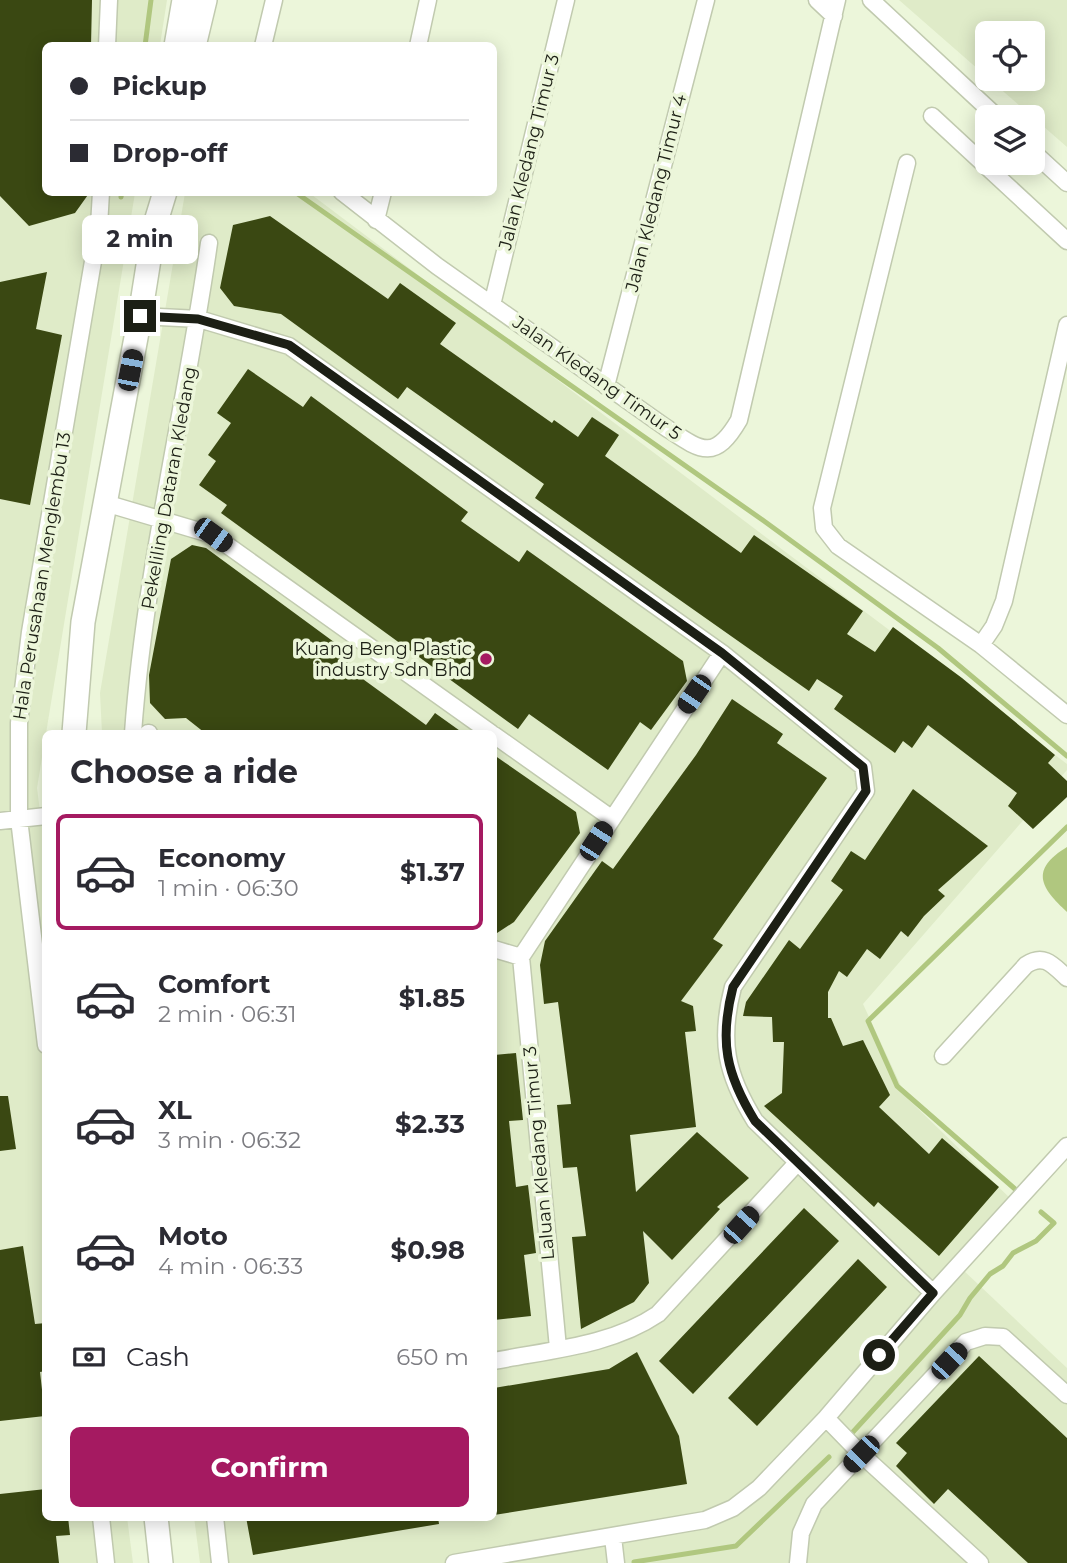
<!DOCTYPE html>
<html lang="en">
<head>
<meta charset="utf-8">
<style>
	:root { --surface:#fff; --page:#f2f2f3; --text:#2b2b33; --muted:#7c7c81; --line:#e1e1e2; --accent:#a51a61 }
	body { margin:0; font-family:Montserrat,sans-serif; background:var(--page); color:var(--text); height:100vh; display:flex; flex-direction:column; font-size:26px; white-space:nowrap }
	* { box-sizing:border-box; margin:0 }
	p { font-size:23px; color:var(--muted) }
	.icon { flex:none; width:38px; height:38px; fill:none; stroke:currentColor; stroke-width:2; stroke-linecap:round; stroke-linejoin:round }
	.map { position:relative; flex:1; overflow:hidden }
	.panel { position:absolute; left:42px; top:730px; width:455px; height:791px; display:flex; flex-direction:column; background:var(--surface); border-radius:10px; box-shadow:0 4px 18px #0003 }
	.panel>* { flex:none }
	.guide { position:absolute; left:42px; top:42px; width:455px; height:154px; border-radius:10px; box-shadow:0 4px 18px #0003; display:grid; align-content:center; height:154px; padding:0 28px; background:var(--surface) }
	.tools { position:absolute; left:975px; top:21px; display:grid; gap:14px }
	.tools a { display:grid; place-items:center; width:70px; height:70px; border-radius:10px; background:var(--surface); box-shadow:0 4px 18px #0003; font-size:35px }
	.end { position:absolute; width:32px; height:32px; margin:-16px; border:9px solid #1c1f15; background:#fff; box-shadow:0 0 0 4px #fff }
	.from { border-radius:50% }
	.bubble { position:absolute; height:49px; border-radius:10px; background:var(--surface); box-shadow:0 4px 18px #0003; font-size:23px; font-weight:700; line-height:49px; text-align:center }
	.car { position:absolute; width:21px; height:42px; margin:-21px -10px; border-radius:9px; box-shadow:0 0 5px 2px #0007; background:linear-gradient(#222 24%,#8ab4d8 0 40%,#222 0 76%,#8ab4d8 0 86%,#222 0) }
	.guide b { display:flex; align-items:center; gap:24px; height:66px; font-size:26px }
	.guide b+b { border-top:2px solid var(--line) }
	.guide i { width:18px; height:18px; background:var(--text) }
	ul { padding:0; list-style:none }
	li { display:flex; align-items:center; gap:21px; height:116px; margin:0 14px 10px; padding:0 14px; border:4px solid transparent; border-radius:10px }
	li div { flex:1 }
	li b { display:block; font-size:26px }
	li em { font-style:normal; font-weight:700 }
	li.on { border-color:var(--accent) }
	li>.icon { width:63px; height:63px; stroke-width:1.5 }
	h2 { padding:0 28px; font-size:32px; line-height:84px }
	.pay { display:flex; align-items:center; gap:18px; height:77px; padding:0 28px; font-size:26px }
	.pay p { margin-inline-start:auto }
	.primary-button { display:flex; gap:14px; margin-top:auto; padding:14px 28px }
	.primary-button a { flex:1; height:80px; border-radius:10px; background:var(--accent); color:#fff; font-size:28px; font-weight:700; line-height:80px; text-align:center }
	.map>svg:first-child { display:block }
	.built { fill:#dfebc8 }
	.water { fill:#b0c77f }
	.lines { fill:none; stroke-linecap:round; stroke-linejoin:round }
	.stream { stroke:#b0c77f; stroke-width:5 }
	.building { fill:#3a4812 }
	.street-casing { stroke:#c1caaf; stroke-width:19 }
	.secondary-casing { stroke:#c1caaf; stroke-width:26 }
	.street { stroke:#fff; stroke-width:16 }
	.secondary { stroke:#fff; stroke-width:23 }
	.route { stroke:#1c1f15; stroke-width:9 }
	.poi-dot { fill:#a51a61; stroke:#ecf6da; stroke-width:2.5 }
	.labels { text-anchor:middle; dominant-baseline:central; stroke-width:7; stroke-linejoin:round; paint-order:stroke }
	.street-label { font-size:18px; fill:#1c1f15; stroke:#ecf6da }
	.poi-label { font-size:18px; fill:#1c1f15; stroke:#ecf6da; text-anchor:end }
</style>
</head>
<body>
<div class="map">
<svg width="1067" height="1563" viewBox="0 0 1067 1563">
	<rect width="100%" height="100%" fill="#ecf6da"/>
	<path class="built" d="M0 0H167L160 45 46 46V192L135 193 37 788 46 858V1517H127L133 1563H0Z
		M899 0H1067V147L989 79H1032V33H987V77Z
		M308 192 1067 764V770L863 1004 906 1097 1015 1203 962 1269 1067 1368V1563H200L194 1517H494V733H102L100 693 185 193Z"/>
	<path class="water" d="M1067 847V912C1041 888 1029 870 1067 847Z"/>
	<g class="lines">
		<path class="stream" d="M145 46 151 0
			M295 192 764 521 938 648 1067 756
			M121 197 122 192
			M1015 1189 897 1086 868 1021 1067 827
			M852 1433 960 1315 970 1298 990 1274 1003 1266 1013 1253 1036 1241 1054 1223 1041 1212
			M634 1562 736 1546 829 1457"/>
	</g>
	<path class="building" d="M0 0H92L91 46H46V192H90L75 213 29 226 0 196Z
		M270 216 388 299 400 283 456 323 440 344 552 423 554 420 578 437 592 417 619 435 605 456 741 553 754 535 863 611 847 634 875 652 893 627 962 678 1055 755 1048 763 1067 781V797L1033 829 1008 806 1017 793 928 725 912 748 903 741 895 753 834 709 843 696 817 679 809 691 535 498 544 484 407 387 398 399 281 314 234 306 220 288 233 225Z
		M47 272 36 329 62 335 30 505 0 499V282Z
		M248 369 303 407 311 396 468 512 461 521 519 562 527 550 683 661 687 681 651 730 640 722 608 770 529 714 518 729 221 513 227 505 199 485 216 461 208 455 231 423 217 413Z
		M192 545 206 548 353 656 345 666 426 725 435 713 463 733H205L186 718 165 719 150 703 149 675 171 559Z
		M732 699 783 734 777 743 827 778 713 939 723 945 681 1001 693 1006 696 1031 685 1032 696 1127 630 1135 636 1192 697 1132 749 1178 717 1207 720 1209 672 1260 643 1231 649 1283 634 1302 581 1329 572 1237 586 1236 577 1167 563 1168 557 1105 571 1104 558 1002 544 1004 540 965 545 941 602 861 613 869 696 755Z
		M494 755 576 812 580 833 514 922 494 935Z
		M913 789 988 846 938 890 945 896 924 916 908 937 901 931 880 959 867 949 847 977 839 971 828 992V1018H831L843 1046 863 1040 890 1095 879 1107 929 1154 942 1138 999 1187 939 1256 878 1202 874 1207 764 1106 782 1093 784 1042H773L772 1017 743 1016 746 1002 789 940 800 949 843 890 831 881 851 851 865 860Z
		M516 1053 523 1120 509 1121 516 1187 528 1185 536 1253 524 1255 531 1316 494 1320V1055Z
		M0 1096H8L16 1149 0 1151Z
		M804 1208 839 1241 693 1394 659 1361Z
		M23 1246 35 1324 46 1323V1371L40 1372 45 1416 0 1421V1250Z
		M858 1259 887 1287 757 1426 728 1398Z
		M637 1352 679 1436 687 1484 494 1515V1388L609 1369Z
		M979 1356 1067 1438V1563H1028L948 1489 934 1504 896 1466 907 1453 896 1443Z
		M46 1489V1517H68L70 1535 56 1536 59 1563H0V1494Z
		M246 1517H438L439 1524 253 1555Z"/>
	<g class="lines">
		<g class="street-casing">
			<path id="street" d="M817 0 834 16
				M871 0 997 117
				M107 46 109 0
				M263 46 274 0
				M418 46 428 0
				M932 116 1067 241
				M1032 151 1067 183
				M907 163 822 508 824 528 838 546 981 645 1067 715
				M342 192 437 266 665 427C700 450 714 463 739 420L837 0
				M376 220 383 192
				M99 226 154 228
				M492 305 566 0
				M140 316 199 319 289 346 722 653 863 767 866 791 733 987C719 1041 726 1074 755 1121L933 1293
				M606 386 706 0
				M105 503 213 535 491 733
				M981 645 994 626 1004 601 1067 325
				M133 733C145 568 186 406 209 243
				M148 733H149
				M494 735 611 818
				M0 821 46 816
				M494 949 521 957 722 653
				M521 957 558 1348
				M46 1045 19 819V723L30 632 99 226 101 192
				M943 1056 1026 965C1044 953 1053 965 1067 978
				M494 1361C549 1350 611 1346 658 1314L797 1163
				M826 1418 861 1454 980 1563
				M101 1517 106 1563
				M215 1517 220 1563
				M613 1537 616 1563
				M454 1563 705 1520 733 1508 759 1488 826 1418 933 1293 1067 1146
				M798 1563 801 1533 814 1504 966 1342 985 1336 1003 1337 1067 1395"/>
		</g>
		<g class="secondary-casing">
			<path id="secondary" d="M176 46 184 0
				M194 46 205 0
				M74 733 83 622 140 316 154 228 165 192
				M156 1517 161 1563"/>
		</g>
		<use href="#street" class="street"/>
		<use href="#secondary" class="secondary"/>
	</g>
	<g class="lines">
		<path class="route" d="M140 316 198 319 289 345 722 653 863 767 866 791 733 987C719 1041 726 1074 755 1121L933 1293 879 1355"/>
	</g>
	<circle class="poi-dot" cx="486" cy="659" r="7"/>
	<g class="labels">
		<g class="street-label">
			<text transform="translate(529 152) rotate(-76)">Jalan Kledang Timur 3</text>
			<text transform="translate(656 193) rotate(-76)">Jalan Kledang Timur 4</text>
			<text transform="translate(597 378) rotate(35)">Jalan Kledang Timur 5</text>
			<text transform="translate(169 488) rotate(-80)">Pekeliling Dataran Kledang</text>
			<text transform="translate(42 576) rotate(-81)">Hala Perusahaan Menglembu 13</text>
			<text transform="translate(539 1153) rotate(-95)">Laluan Kledang Timur 3</text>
		</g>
		<g class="poi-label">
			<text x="472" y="649">Kuang Beng Plastic<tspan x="472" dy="21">industry Sdn Bhd</tspan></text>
		</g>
	</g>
</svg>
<div class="tools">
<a><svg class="icon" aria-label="locate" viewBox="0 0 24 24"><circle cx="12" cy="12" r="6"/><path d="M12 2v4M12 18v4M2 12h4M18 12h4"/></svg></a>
<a><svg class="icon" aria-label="layers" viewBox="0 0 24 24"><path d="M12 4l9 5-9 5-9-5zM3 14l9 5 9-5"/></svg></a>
</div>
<i class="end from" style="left:879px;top:1355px"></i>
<i class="end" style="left:140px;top:316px"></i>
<div class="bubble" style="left:82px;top:215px;width:116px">2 min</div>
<i class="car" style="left:130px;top:370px;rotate:11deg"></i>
<i class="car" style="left:213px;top:535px;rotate:126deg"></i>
<i class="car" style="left:694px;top:694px;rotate:214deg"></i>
<i class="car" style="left:596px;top:841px;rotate:33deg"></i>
<i class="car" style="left:741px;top:1225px;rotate:42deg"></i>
<i class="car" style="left:949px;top:1361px;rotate:43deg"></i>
<i class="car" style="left:861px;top:1454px;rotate:224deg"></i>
<div class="guide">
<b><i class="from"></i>Pickup</b>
<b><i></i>Drop-off</b>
</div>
<section class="panel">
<h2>Choose a ride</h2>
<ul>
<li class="on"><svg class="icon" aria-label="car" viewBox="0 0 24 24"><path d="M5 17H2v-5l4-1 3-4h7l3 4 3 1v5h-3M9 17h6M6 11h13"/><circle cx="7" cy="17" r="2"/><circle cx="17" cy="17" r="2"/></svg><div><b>Economy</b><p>1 min · 06:30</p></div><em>$1.37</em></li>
<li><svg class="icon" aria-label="car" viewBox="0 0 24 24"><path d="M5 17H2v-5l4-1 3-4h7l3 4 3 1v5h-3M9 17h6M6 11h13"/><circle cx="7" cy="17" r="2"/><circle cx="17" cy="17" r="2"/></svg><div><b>Comfort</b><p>2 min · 06:31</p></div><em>$1.85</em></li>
<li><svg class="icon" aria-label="car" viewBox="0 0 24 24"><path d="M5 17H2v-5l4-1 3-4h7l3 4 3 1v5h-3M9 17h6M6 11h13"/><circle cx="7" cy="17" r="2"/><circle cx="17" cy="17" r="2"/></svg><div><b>XL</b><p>3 min · 06:32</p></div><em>$2.33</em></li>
<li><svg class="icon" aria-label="car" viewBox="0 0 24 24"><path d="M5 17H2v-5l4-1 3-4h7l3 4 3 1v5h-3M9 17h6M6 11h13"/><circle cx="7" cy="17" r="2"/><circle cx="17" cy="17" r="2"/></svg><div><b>Moto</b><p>4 min · 06:33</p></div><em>$0.98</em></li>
</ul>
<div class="pay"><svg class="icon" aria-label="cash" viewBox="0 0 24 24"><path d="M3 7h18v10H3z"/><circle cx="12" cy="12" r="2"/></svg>Cash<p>650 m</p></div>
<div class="primary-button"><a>Confirm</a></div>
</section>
</div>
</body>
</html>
